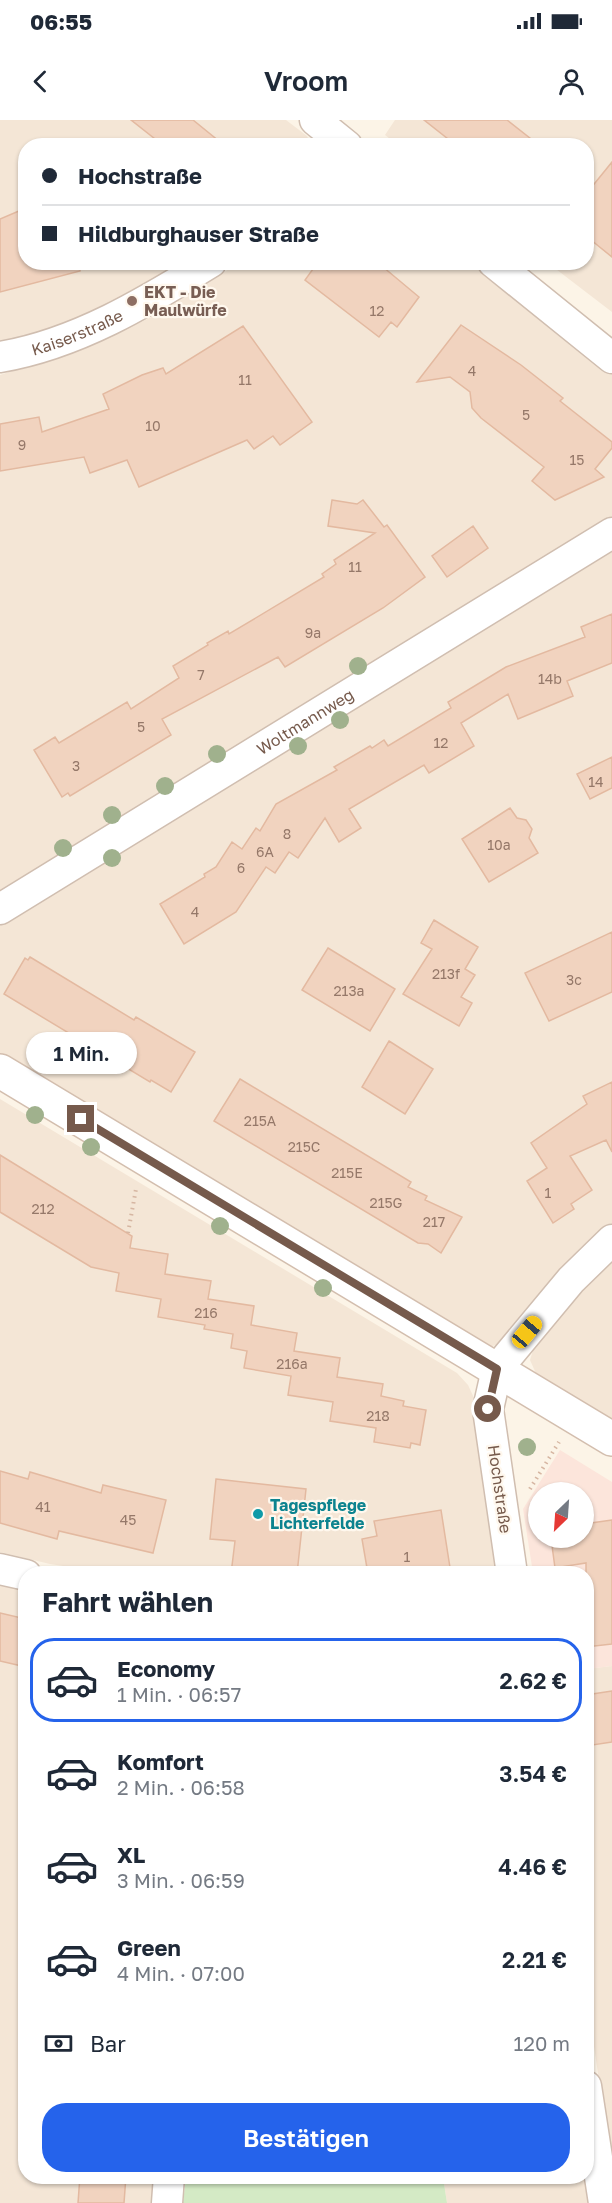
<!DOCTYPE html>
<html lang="de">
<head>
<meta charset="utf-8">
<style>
	:root { --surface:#fff; --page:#f6f6f7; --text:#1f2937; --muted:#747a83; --line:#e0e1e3; --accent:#2563eb }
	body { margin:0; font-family:"Golos Text",sans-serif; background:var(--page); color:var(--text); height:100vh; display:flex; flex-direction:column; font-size:22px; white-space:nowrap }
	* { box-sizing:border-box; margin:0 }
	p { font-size:20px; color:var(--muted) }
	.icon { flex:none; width:33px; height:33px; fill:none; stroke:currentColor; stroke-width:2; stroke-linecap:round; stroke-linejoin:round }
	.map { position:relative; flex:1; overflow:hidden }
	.sheet { position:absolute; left:18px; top:1446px; width:576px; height:618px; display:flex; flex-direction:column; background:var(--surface); border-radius:24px; box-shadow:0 2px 4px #0004 }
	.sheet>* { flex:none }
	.guide { position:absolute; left:18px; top:18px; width:576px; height:132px; border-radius:24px; box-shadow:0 2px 4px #0004; display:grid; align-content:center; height:132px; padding:0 24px; background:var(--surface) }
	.needle { width:39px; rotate:205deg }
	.tools { position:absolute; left:528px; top:1362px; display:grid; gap:12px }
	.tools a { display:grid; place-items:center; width:66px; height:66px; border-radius:50%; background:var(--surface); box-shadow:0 2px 4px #0004; font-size:30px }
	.end { position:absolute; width:27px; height:27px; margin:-14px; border:8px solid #765a4c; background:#fff; box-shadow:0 0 0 3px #fff }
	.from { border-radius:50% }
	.bubble { position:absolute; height:42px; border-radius:21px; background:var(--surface); box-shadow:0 2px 4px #0004; font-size:20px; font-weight:600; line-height:42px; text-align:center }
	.car { position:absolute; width:18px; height:36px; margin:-18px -9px; border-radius:8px; box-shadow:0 0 4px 2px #0007; background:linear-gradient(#f5c518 24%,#345 0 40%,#f5c518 0 76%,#345 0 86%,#f5c518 0) }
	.guide b { display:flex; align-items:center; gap:21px; height:57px; font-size:22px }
	.guide b+b { border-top:2px solid var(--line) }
	.guide i { width:15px; height:15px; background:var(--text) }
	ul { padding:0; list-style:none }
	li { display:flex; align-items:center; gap:18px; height:84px; margin:0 12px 9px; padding:0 12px; border:3px solid transparent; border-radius:24px }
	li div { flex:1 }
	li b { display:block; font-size:22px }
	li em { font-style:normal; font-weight:600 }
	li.selected { border-color:var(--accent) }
	li>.icon { width:54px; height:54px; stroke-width:1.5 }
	h2 { padding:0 24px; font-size:27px; line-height:72px }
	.pay { display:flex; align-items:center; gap:15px; height:66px; padding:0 24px; font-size:22px }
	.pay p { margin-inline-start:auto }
	.primary-button { display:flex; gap:12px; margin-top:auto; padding:12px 24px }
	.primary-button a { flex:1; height:69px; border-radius:24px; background:var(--accent); color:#fff; font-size:24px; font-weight:600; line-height:69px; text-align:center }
	.status { display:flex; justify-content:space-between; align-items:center; height:42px; padding:0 30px; background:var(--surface); direction:ltr }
	.status svg { height:16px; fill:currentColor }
	header { display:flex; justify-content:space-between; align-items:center; height:78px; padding:0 24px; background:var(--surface); font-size:27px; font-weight:600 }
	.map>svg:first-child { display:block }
	.residential { fill:#f4e6d6 }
	.commercial { fill:#fce5db; fill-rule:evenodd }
	.green { fill:#d4eac5 }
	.building { fill:#f1d3bf; stroke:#e3b9a0; stroke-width:1.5 }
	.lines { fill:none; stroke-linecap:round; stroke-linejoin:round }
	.street-casing { stroke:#d0beb0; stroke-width:33 }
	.secondary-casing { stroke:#d3beae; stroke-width:36 }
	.path { stroke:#d6b6a2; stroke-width:4; stroke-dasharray:1.5 4.5; stroke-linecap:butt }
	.street { stroke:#fff; stroke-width:30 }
	.secondary { stroke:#fff; stroke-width:33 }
	.tree { fill:#a0b18d }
	.route { stroke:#765a4c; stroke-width:8 }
	.education-dot { fill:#8d6e63; stroke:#fff8ee; stroke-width:2 }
	.culture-dot { fill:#0f9aa8; stroke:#fff8ee; stroke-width:2 }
	.labels { text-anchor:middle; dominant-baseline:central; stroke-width:4.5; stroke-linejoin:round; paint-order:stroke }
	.number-label { font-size:14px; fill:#957869 }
	.education-label { font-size:16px; font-weight:bold; fill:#785e54; stroke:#fff8ee; text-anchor:start }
	.street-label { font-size:16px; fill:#765a4c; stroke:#fff8ee }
	.culture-label { font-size:16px; font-weight:bold; fill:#0d838f; stroke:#fff8ee; text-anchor:start }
</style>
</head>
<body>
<div class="status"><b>06:55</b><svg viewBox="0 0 49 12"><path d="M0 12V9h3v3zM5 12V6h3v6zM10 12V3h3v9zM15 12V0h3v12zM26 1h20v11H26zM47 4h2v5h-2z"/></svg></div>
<header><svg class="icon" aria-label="back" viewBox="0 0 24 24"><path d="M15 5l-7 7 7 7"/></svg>Vroom<svg class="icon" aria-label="person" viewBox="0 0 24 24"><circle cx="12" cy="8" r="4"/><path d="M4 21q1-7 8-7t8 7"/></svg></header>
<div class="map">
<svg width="612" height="2083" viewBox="0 0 612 2083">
	<rect width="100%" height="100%" fill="#fcf4e7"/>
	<path class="residential" d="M0 0H286L307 16 311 25 26 26V142L187 143 58 211 0 225Z
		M395 0H612V192L548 143 586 142V26L398 25 385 15Z
		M240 142 470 143 612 252V400L0 772V255L103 220 158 194Z
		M612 429V1104L592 1121 503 1223 489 1227 0 936V802Z
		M0 979 457 1253 468 1265 474 1278 500 1453H109L50 1444 0 1432Z
		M612 1138V1304L538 1258 530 1240 535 1224 561 1191Z
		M0 1464 26 1469V2056L158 2057 155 2083H0Z
		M612 1546V2047L586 1873V1549Z
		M586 2056 593 2083H447L443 2057Z"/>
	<path class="commercial" d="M560 1330 612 1362V1546L587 1549 586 1454 533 1453 523 1389ZM538 1372H584V1418H538Z"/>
	<path class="green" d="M186 2057H443L447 2083H183Z"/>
	<path class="building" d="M131 0H193L225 26H164Z
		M424 0H507L540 26H457Z
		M612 42V137L586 116V74Z
		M26 88V142H79L80 151 0 172V99Z
		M318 142H377L419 177 397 207 391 202 379 217 305 160Z
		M461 205 521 245 563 278 560 281 612 322V328L595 349 604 357 555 380 532 361 544 347 481 298 472 288 470 272 450 257 417 262Z
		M243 206 312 302 280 325 273 316 254 329 247 320 139 367 127 340 90 353 84 337 0 351V304L39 297 42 312 109 289 103 274 142 255 163 248 166 254Z
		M332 380 357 384 363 380 384 407 387 405 425 457 383 488 285 547 278 537 162 599 171 615 70 676 68 673 62 677 34 630 55 617 59 623 127 582 131 589 179 558 173 546 208 525 207 523 228 511 229 514 324 457 322 454 336 444 334 440 375 413 328 406Z
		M473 406 488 428 447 457 432 436Z
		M612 494V543L567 561 573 576 518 599 508 574 461 603 474 626 429 653 424 645 349 689 361 708 339 722 325 698 298 738 289 732 275 753 266 747 236 792 184 824 160 784 205 757 204 754 216 747 232 722 242 729 256 708 260 711 276 684 337 650 334 647 370 626 372 628 384 620 388 626 451 588 448 582 506 547 585 517 581 507Z
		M612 637V668L590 679 577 654Z
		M510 688 517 698 526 700 532 709 529 718 538 733 489 762 462 719Z
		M434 800 478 827 465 849 475 855 461 877 472 883 459 906 403 874 432 829 421 823Z
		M612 812V872L549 901 525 853Z
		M328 828 395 869 370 911 302 870Z
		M30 837 134 900 136 897 195 932 171 972 151 960 150 962 4 874 25 838 28 840Z
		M389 921 433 949 405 994 362 967Z
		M240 959 411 1062 408 1067 427 1076 425 1080 462 1097 441 1133 428 1124 418 1123 214 1001Z
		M612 962V1032L606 1020 570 1036 592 1070 571 1084 574 1089 553 1103 527 1061 547 1048 531 1023 587 984 583 976Z
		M0 1035 132 1116 130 1128 168 1134 165 1154 211 1161 208 1179 254 1186 251 1205 297 1213 294 1231 340 1238 337 1257 383 1264 381 1276 404 1281 403 1286 426 1290 420 1325 411 1323 410 1328 374 1322 376 1308 330 1301 333 1282 288 1275 291 1256 244 1248 247 1231 231 1228 233 1214 204 1209 205 1205 158 1197 161 1179 116 1171 119 1153 91 1147 0 1092Z
		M0 1351 28 1359 30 1352 101 1373 103 1365 166 1380 153 1433 59 1411 57 1419 0 1403Z
		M216 1359 306 1369 297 1454H231L235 1421 210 1419Z
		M441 1390 451 1454H368L362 1419 377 1416 374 1401Z
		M612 1400V1524L586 1527V1443L555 1448 551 1418H584V1404Z
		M0 1493 26 1499V1547L0 1541Z
		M612 1571V1622L586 1626V1575Z
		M80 2056H126L124 2083H78Z"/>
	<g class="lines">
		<g class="street-casing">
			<g id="street">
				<path d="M315 0 347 26"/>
				<path d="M493 142 612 238"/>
				<path id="s1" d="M0 237C77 224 146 182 211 142"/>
				<path id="s2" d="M0 789 612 413"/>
				<path d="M0 1449 26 1455"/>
				<path d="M512 1454 488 1289 497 1249 571 1160 612 1120"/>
				<path d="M586 1966 604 2083"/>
				<path d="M167 2083 169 2056"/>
			</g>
		</g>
		<g class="secondary-casing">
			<path id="secondary" d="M0 951 612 1319"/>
		</g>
		<path class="path" d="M128 1113 136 1069
			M530 1369 559 1322"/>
		<use href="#street" class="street"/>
		<use href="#secondary" class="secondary"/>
	</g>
	<g class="tree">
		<circle cx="358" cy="546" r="9"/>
		<circle cx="340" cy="600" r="9"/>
		<circle cx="298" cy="626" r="9"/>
		<circle cx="217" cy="634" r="9"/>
		<circle cx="165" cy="666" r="9"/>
		<circle cx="112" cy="695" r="9"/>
		<circle cx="63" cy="728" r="9"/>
		<circle cx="112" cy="738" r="9"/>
		<circle cx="35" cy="995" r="9"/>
		<circle cx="91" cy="1027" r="9"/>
		<circle cx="220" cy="1106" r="9"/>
		<circle cx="323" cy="1168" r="9"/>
		<circle cx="527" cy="1327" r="9"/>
	</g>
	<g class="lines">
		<path class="route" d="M81 999 497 1249 488 1289"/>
	</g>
	<circle class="education-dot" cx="132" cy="181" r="6"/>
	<circle class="culture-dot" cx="258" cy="1394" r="6"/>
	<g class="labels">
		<g class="number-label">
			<text x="377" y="190">12</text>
			<text x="472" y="250">4</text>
			<text x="245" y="259">11</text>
			<text x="526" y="294">5</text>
			<text x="153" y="305">10</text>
			<text x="22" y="324">9</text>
			<text x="577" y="339">15</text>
			<text x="355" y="446">11</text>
			<text x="313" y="512">9a</text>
			<text x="201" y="554">7</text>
			<text x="550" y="558">14b</text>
			<text x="141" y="606">5</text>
			<text x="441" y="622">12</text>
			<text x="76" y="645">3</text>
			<text x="596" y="661">14</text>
			<text x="287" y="713">8</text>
			<text x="499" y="724">10a</text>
			<text x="265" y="731">6A</text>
			<text x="241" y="747">6</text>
			<text x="195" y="791">4</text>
			<text x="446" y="853">213f</text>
			<text x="574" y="859">3c</text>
			<text x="349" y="870">213a</text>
			<text x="260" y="1000">215A</text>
			<text x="304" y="1026">215C</text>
			<text x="347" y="1052">215E</text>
			<text x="548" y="1072">1</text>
			<text x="386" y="1082">215G</text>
			<text x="43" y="1088">212</text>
			<text x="434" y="1101">217</text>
			<text x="206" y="1192">216</text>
			<text x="292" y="1243">216a</text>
			<text x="378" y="1295">218</text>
			<text x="43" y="1386">41</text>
			<text x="128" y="1399">45</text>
			<text x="407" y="1436">1</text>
		</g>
		<g class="education-label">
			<text x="144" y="172">EKT - Die<tspan x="144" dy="18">Maulwürfe</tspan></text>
		</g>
		<g class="street-label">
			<text stroke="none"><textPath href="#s1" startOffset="81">Kaiserstraße</textPath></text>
			<text stroke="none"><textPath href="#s2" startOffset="358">Woltmannweg</textPath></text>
			<text transform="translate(500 1369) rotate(82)">Hochstraße</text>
		</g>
		<g class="culture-label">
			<text x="270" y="1385">Tagespflege<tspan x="270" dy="18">Lichterfelde</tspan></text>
		</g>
	</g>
</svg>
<div class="tools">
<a><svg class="needle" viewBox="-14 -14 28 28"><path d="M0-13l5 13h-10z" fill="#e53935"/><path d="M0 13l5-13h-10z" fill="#747a83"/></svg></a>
</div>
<i class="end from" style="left:488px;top:1289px"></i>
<i class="end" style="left:81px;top:999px"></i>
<div class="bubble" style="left:26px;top:912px;width:111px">1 Min.</div>
<i class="car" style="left:527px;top:1212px;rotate:40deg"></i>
<div class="guide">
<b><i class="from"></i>Hochstraße</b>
<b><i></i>Hildburghauser Straße</b>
</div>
<section class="sheet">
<h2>Fahrt wählen</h2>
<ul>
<li class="selected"><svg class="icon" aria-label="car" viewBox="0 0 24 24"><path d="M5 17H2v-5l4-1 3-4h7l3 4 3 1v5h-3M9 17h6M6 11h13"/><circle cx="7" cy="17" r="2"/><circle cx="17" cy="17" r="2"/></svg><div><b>Economy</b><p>1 Min. · 06:57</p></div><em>2.62 €</em></li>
<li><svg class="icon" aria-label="car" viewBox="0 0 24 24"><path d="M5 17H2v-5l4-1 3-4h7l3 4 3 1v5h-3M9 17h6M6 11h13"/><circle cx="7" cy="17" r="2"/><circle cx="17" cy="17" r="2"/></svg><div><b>Komfort</b><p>2 Min. · 06:58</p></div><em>3.54 €</em></li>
<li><svg class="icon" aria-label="car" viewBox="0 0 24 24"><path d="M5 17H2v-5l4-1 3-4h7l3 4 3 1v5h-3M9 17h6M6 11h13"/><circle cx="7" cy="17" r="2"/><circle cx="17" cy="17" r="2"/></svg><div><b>XL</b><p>3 Min. · 06:59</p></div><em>4.46 €</em></li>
<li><svg class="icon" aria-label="car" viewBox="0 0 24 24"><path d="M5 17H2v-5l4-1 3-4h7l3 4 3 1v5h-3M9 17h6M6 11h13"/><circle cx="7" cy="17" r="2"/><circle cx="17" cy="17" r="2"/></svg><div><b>Green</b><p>4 Min. · 07:00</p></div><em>2.21 €</em></li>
</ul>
<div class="pay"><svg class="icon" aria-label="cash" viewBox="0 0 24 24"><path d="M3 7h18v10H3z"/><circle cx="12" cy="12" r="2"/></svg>Bar<p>120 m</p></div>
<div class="primary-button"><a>Bestätigen</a></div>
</section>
</div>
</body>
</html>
